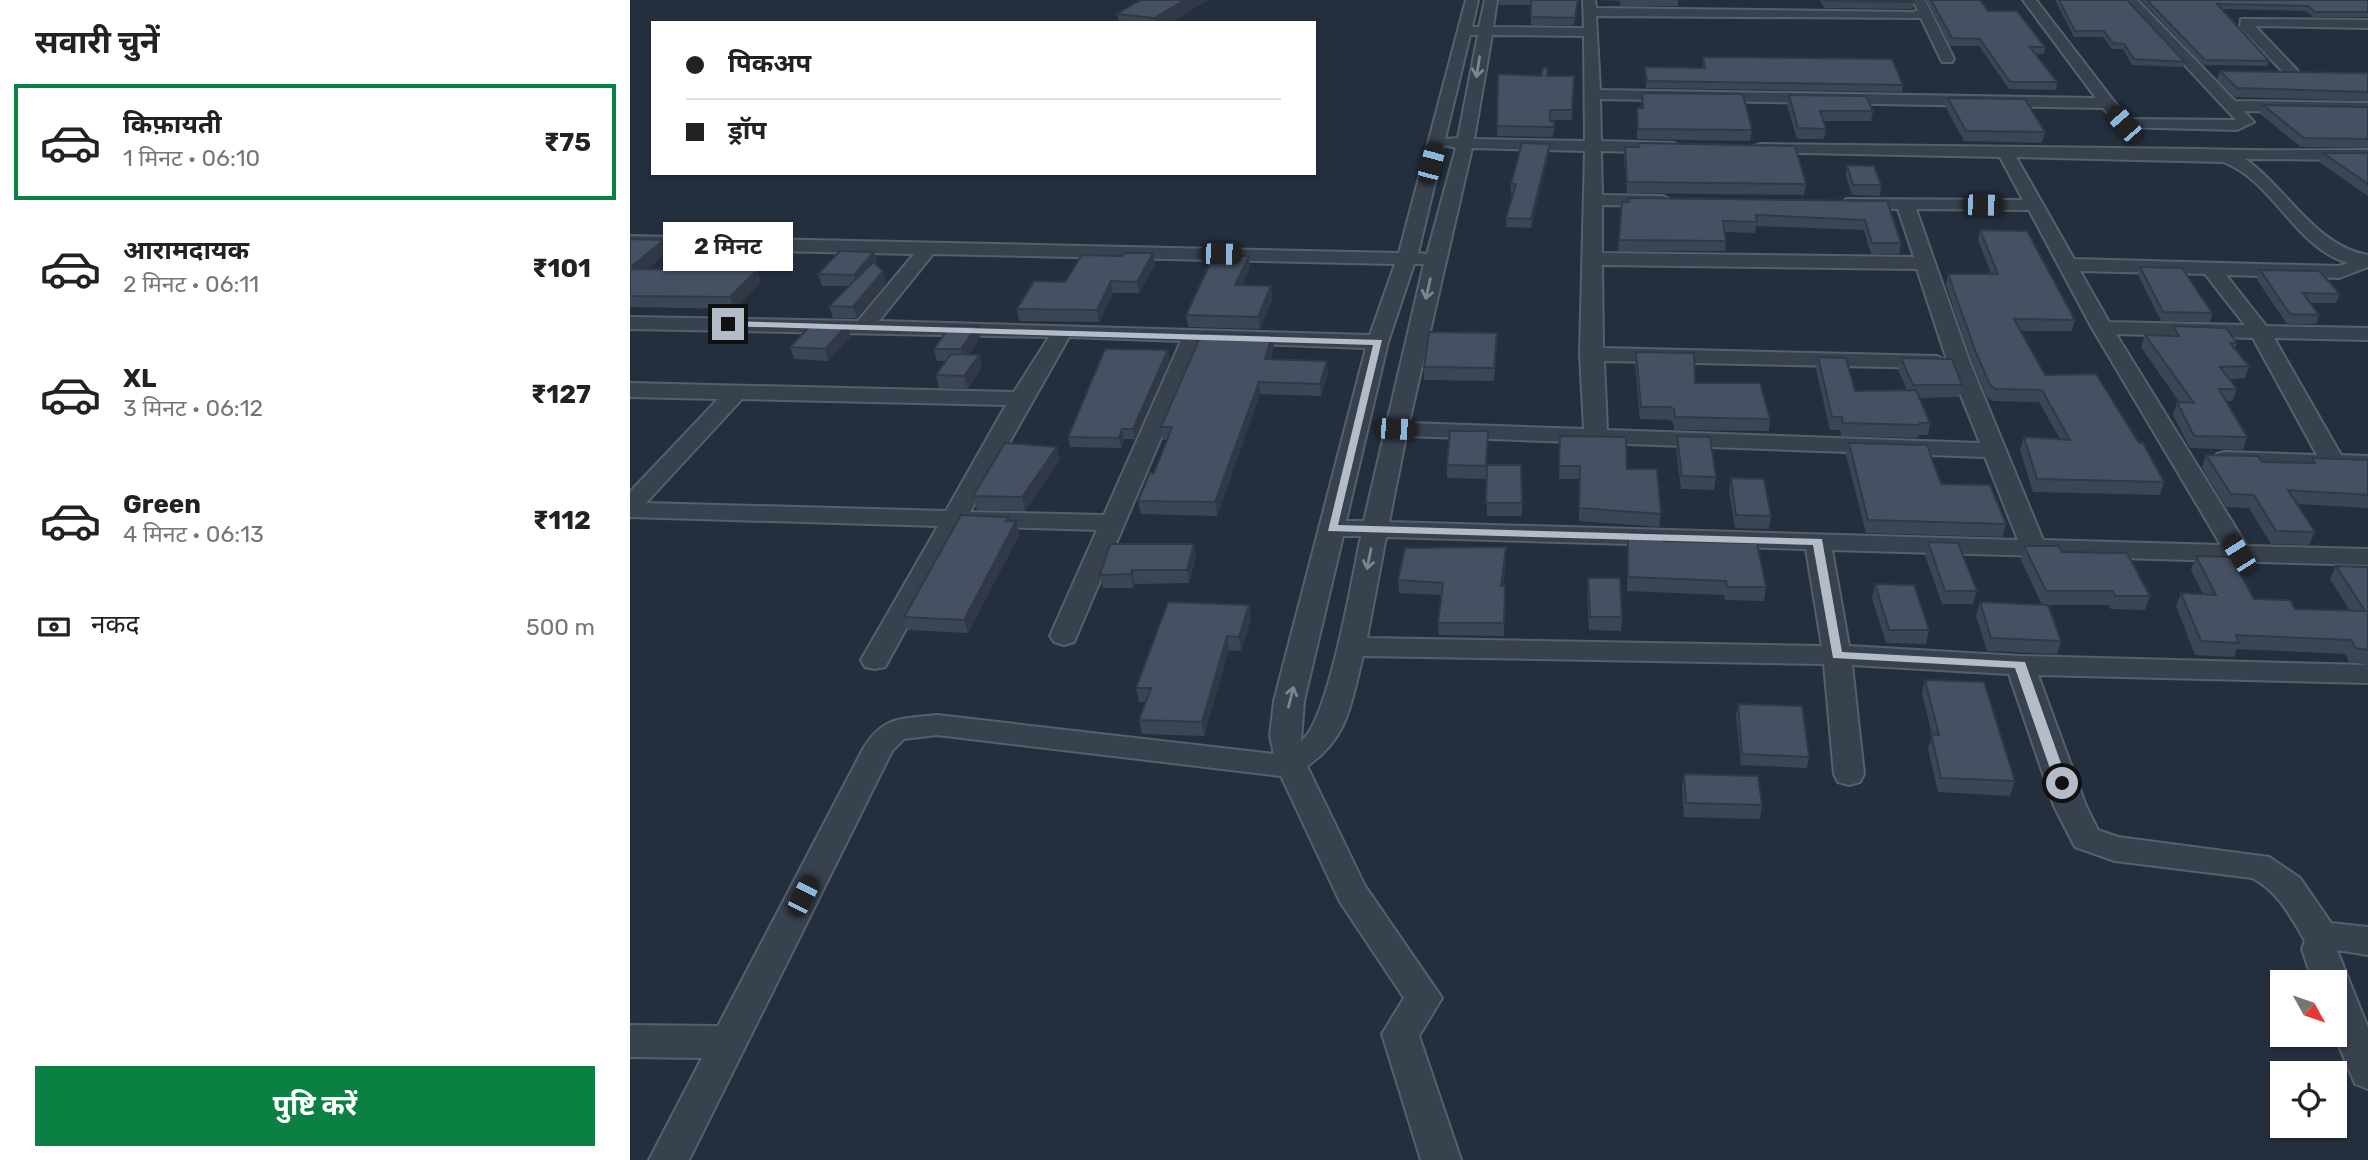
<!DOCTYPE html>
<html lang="hi">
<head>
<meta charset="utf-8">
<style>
	:root { --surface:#fff; --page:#f2f2f2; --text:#222; --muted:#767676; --line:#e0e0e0; --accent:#0b8043 }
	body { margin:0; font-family:Rubik,"Noto Sans Devanagari",sans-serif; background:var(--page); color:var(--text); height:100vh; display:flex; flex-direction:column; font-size:26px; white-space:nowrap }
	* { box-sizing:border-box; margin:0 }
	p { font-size:23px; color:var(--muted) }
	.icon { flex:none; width:38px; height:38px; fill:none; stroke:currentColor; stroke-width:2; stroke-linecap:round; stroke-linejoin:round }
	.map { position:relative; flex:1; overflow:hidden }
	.side { display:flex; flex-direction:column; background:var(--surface); width:630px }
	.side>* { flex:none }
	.top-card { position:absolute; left:21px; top:21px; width:665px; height:154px; border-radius:0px; box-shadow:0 2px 5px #0004; display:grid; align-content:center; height:154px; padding:0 35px; background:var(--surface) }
	.needle { width:46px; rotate:130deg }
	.fabs { position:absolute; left:1640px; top:970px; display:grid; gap:14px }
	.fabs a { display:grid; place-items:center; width:77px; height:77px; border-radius:0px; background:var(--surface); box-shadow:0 2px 5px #0004; font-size:35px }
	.end { position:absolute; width:32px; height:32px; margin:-16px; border:9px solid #b4bcc9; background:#111; box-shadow:0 0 0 4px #111 }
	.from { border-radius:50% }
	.bubble { position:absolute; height:49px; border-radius:0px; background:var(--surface); box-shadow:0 2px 5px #0004; font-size:23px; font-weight:700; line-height:49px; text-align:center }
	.car { position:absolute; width:21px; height:42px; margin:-21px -10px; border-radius:9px; box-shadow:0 0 5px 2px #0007; background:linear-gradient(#222 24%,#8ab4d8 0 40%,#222 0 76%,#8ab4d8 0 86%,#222 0) }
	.top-card b { display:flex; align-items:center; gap:24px; height:66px; font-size:26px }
	.top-card b+b { border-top:2px solid var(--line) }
	.top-card i { width:18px; height:18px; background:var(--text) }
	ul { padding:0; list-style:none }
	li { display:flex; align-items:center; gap:21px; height:116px; margin:0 14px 10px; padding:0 21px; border:4px solid transparent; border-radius:0px }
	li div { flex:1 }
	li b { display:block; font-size:26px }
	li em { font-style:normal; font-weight:700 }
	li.current { border-color:var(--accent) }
	li>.icon { width:63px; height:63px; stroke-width:1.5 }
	h2 { padding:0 35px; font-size:32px; line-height:84px }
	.pay { display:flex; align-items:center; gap:18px; height:77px; padding:0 35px; font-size:26px }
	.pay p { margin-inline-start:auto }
	.cta { display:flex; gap:14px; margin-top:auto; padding:14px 35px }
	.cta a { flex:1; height:80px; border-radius:0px; background:var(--accent); color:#fff; font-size:28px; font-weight:700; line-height:80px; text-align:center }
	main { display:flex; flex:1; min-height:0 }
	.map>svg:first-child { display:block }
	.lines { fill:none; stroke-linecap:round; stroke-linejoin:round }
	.minor-casing { stroke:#565f6c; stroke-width:4 }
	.minor { fill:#38414e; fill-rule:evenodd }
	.wall { fill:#3b4654 }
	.shaded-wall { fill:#303945 }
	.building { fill:#455162; stroke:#303945; stroke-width:2 }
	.oneway { stroke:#7c8592 }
	.route { fill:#b4bcc9 }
</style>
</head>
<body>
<main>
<section class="side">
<h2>सवारी चुनें</h2>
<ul>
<li class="current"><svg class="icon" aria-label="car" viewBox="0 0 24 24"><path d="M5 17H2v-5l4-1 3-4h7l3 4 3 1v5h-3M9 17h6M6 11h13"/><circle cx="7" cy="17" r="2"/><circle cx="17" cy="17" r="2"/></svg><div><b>किफ़ायती</b><p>1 मिनट · 06:10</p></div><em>₹75</em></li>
<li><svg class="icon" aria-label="car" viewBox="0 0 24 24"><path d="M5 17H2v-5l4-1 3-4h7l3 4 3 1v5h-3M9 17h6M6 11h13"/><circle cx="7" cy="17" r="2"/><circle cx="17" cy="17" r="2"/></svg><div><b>आरामदायक</b><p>2 मिनट · 06:11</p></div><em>₹101</em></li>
<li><svg class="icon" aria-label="car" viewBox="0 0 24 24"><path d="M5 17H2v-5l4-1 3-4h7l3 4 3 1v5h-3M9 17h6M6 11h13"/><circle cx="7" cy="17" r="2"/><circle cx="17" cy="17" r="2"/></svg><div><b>XL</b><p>3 मिनट · 06:12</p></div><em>₹127</em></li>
<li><svg class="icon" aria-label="car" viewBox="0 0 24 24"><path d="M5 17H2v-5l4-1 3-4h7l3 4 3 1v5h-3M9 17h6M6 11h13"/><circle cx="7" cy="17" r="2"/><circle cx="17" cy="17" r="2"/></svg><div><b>Green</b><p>4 मिनट · 06:13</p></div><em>₹112</em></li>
</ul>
<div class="pay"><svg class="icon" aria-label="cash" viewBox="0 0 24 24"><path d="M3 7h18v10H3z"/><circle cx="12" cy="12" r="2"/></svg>नकद<p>500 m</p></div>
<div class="cta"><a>पुष्टि करें</a></div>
</section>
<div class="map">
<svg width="1738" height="1160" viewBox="0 0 1738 1160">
	<rect width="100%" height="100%" fill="#242f3e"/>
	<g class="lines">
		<g class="minor-casing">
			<path id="minor" d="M836 0H848L842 27H849L855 0H867L863 27 954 28 953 0H965L966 8 1283 12 1288 10 1283 0H1295L1324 59 1322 62H1312L1291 18 966 16 970 90 1466 98 1393 0H1406L1493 113 1490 116H1480L1473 108 970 99 971 141 1044 143 1052 148 1044 153 971 151 972 195 1033 196 1042 201 1033 206 972 205V253L1284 257 1268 209 1222 208 1213 203 1216 199 1393 200 1370 157 1125 152V146L1131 144 1568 149C1624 151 1681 150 1738 150V160L1615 159C1656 187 1686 247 1738 255V267L1709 278 1596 275 1636 326 1738 328V340L1644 338 1711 455 1738 456V470L1587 464 1583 459 1587 454 1595 452 1687 455 1623 338 1486 334 1617 546 1738 549V565L1202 550 1219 646 1390 656 1738 665V683L1408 675 1456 806 1468 830 1488 837 1639 857 1670 878 1701 923 1738 927V955L1707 950 1738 1028V1089L1725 1084 1704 1034V982H1683L1672 949 1675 941C1661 917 1648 891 1622 878L1485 861 1445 847 1424 806 1379 674 1222 665 1234 774 1230 782 1219 785 1208 782 1204 774 1194 664 733 656C721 702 719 738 677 766L735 886 812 998 789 1036 831 1160H791L752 1034 774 998 710 902 651 776 307 735 274 739 262 751 59 1160H19L72 1058 0 1057V1025L88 1026 232 751C252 716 270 719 307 715L644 754 640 736 644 701 736 348 572 342 444 642 434 645 424 642 420 636 467 530 332 526 259 660 255 667 245 669 235 667 231 660 308 526 0 517V492L88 399 0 397V383L384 392 419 337 0 329V317L228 321 284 254 0 248V236L769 253ZM840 35H848L828 138 815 139ZM862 35 954 36 955 141 844 139ZM814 145 826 148 797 254 788 253ZM842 148 955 151 950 354 954 429 779 423ZM1386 157 1593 162C1644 181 1664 247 1718 263L1709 266 1444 259ZM1286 209 1399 210 1462 328 1591 545 1413 540 1340 363ZM303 254 765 264 740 335 249 321ZM784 264H794L734 521H716L758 342ZM972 265 1287 269 1318 363 1350 443 977 430 974 361 1307 368 1318 362 1307 356 973 348ZM1450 271 1575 274 1615 325 1479 322ZM439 337 551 341 474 515 340 512ZM112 399 376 405 316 511 16 503ZM776 436 1355 457 1388 540 759 522ZM713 536H731C723 574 698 723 671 741L674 701ZM756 537 1176 549 1192 646 737 638Z
				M1494 0H1507L1605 101 1738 103V113L1614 111 1624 122 1607 130 1488 127 1486 124 1494 119 1606 120Z
				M1611 19 1738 20V28L1625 26 1667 70 1669 73 1662 77 1657 76 1610 27Z"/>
		</g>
		<use href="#minor" class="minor"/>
	</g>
	<path class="wall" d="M511 0H578L540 23H489L487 14Z
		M869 0H949L944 25H901V5H869Z
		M970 0H1048V6H990V1Z
		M1184 0H1283L1284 2 1283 9 1194 8 1190 0Z
		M1296 0H1350L1358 11 1415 47 1414 54H1406L1427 82 1426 90 1379 89 1349 46H1320Z
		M1425 0H1497L1555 62 1553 67 1502 65 1493 49H1482L1473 37H1444Z
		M1511 0H1738V17H1683L1676 11 1592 9 1639 61 1637 66 1573 65Z
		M1073 57 1273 85 1272 92 1016 88 1015 67 1073 68Z
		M1590 71 1738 73V101L1604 97 1587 80Z
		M868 74 944 76 942 120H920L925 122 923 137 867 136Z
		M1012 93 1122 130 1120 141 1007 139V108H1011Z
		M1159 95 1243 111 1241 121H1193L1196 129 1194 139H1167L1157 105Z
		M1318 98 1415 132 1412 143 1334 141 1316 108Z
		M1633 105 1738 107V148L1671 147 1630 114Z
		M920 144 919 152 901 228 876 227V218L884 193H881V184Z
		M995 147H1009L1176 184 1174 195 997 193 994 158Z
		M1693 153H1738V196L1689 162Z
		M1217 165 1251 185 1250 196 1222 195 1216 176Z
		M998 198 1257 201 1271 243 1269 254H1241L1234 230 1126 226 1125 233 1095 232 1096 241 1095 251H988L992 202H998Z
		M1350 230 1445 320 1442 331H1390L1415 375 1534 482 1530 495 1403 492 1390 450 1394 437 1430 439 1409 402 1363 401 1357 397 1342 362 1316 285 1318 274H1361L1348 240Z
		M0 239 34 240 39 251 17 269 127 270 131 282 104 309 0 307Z
		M244 252 247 263 246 265 256 283 227 318H203L199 306 219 286H192L188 274Z
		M523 253 525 265 509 293H483L469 322 389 321 387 309 435 282 492 256Z
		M620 267 612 285 643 297 630 329 558 327 556 315Z
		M1510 267 1582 313 1580 322 1531 321 1508 275Z
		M1630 270 1710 294 1706 303H1680L1689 315 1686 324H1657L1627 280Z
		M347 326 350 338 338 355H349L352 367 338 388H309L306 375 316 361H307L304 349Z
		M1543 326 1607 343 1605 349 1619 366 1615 378 1599 379 1607 389 1602 401H1597L1617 437 1613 450 1560 448 1543 415 1547 402 1550 403 1511 347 1515 335 1540 336Z
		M221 337 198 361 164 359 160 347Z
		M867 346 864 381 794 380V367Z
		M644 347 640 360 698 373 691 396 630 394 587 516 511 514 508 501 524 473 537 440H533L531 427Z
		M1006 352 1065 383 1140 419 1139 431 1044 430 1043 422 1039 420 1010 419 1005 364Z
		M1188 357 1225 391 1277 390 1268 370 1271 358 1332 385 1329 397 1289 398 1300 423 1298 435H1288V438L1211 436 1210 430H1200L1186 369Z
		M540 359 505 439H494L491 448 440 447 438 437Z
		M858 431 856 479 817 478V465Z
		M930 436 997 469 1031 514 1029 527 949 521V479H929Z
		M1047 436 1086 477 1084 490 1051 489 1046 448Z
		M1219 443 1311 484 1376 524 1372 537 1236 533 1216 455Z
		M1576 455 1632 462 1680 463 1682 458 1738 460V508L1667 504 1685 532 1679 545 1641 544 1619 508 1596 507 1572 468Z
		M430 459 395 511 347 510 343 496Z
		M857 465 892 503V516H857Z
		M1101 478 1141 516 1139 529 1105 528 1099 491Z
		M380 521H386L389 535 338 633 278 630 274 617Z
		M998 533 1033 541 1136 587 1134 601 1095 600 1094 595 997 591Z
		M1298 542 1347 591 1343 604H1312L1295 555Z
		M564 544 566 557 559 583 505 584 503 588H473L470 575Z
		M1394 546 1432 552 1520 596 1515 610 1481 609 1478 605H1417L1431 641 1427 654 1357 651 1346 616 1350 602 1412 605 1391 560Z
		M876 547V559L873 586H875L874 636 809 635 808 623 812 595 769 593 768 580Z
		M1566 556 1624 599 1665 609 1720 611 1700 579 1706 566 1738 567V665L1719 662 1715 654 1607 649 1604 657 1565 655 1546 606 1551 593 1573 594 1561 570Z
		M958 578 992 617 991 631 959 630 957 592Z
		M1245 584 1299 630 1296 644 1256 643 1242 598Z
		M619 605 621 618 611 651 599 650 574 736 512 734 509 720 516 702H509L506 688Z
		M1295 680 1385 781 1380 796 1308 792 1298 749 1302 734 1292 693Z
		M1108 704 1179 757 1177 768 1111 765 1106 715Z
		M1054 774 1132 805 1130 819 1054 817 1052 788Z"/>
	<path class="shaded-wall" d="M555 0H578L540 23H525L524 18Z
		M920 144 919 152 901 228V219Z
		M34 240 39 251 7 277 2 266Z
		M244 252 247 263 228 287 224 275Z
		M523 253 525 265 509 293 507 282Z
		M619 256 620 267 607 296 605 285Z
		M127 270 131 282 104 309 100 297Z
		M253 271 256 283 227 318 223 307Z
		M481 281 483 293 469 322 467 310Z
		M641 286 643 297 630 329 628 317Z
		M217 325 221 337 198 361 195 349Z
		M347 326 350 338 334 362 331 349Z
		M642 335 644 347 637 372 635 359Z
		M538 350 540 359 505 439 503 429Z
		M349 355 352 367 338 388 334 376Z
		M697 361 698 373 691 396 690 384Z
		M629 382 630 394 587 516 585 502Z
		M492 429 494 439 491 448 489 438Z
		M427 447 430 459 395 511 392 497Z
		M379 517 382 529 386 521 389 535 338 633 334 620 376 521Z
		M564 544 566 557 559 583 557 570Z
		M876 547V559L871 599V586Z
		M502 570 505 584 503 588 501 574Z
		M619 605 621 618 611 651 609 637Z
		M597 636 599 650 574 736 572 722Z"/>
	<path class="building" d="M511 0H555L524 18 487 14Z
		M901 0H948L945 18 901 17Z
		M1194 0H1283L1284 2 1195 1Z
		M1301 0H1350L1358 11H1387L1415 47H1400L1427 82H1380L1350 39 1322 38Z
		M1429 0H1497L1555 62 1504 59 1494 44 1483 43 1474 31H1445Z
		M1517 0H1738V12H1685L1678 6 1587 4 1639 61 1575 60Z
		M1073 57 1262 59 1273 85 1017 81 1015 67 1075 68Z
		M913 68H917V76H944L942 110H920V121L925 122 923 127 867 126 868 74 911 76Z
		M1590 71 1738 73V92L1607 88Z
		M1012 93 1113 94 1122 130 1008 129 1007 108H1013Z
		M1159 95 1236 96 1243 111H1190L1196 129 1168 128Z
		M1318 98 1395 99 1415 132 1336 131Z
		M1633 105 1738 107V139L1674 138Z
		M892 143 920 144 901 219 876 218 886 184H881Z
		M1009 143 1165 146 1176 184 997 182 995 147H1009Z
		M1693 153H1738V184Z
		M1217 165 1244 166 1251 185H1223Z
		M998 198 1257 201 1271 243H1242L1235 220 1126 215 1127 222 1093 221 1096 241 989 240 992 202H999Z
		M1350 230 1397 231 1445 320 1384 319 1415 375 1466 374 1509 443H1513L1534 482 1407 479 1394 437 1440 440 1412 390 1366 389 1360 385 1345 350 1318 274H1368Z
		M0 239 34 240 2 266H0Z
		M210 251 244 252 224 275 188 274Z
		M494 253H523L507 282 481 281 467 310 387 309 404 281 435 282 452 255 492 256Z
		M584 255 619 256 605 285 641 286 628 317 556 315Z
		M243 262 253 271 223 307 199 306Z
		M1510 267 1552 268 1582 313 1533 312Z
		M0 269 127 270 100 297 0 296Z
		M1630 270 1689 271 1710 294 1673 293 1689 315 1660 314Z
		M183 323 217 325 195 349 160 347Z
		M320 326H347L331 349H304Z
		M1543 326 1596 328 1607 343H1600L1619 366 1590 367 1607 389H1589L1617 437 1564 436 1547 402 1564 403 1515 335 1549 336Z
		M799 332 867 333 864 368 794 367Z
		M572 333 642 335 635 359 697 361 690 384 629 382 585 502 508 501 520 473H524L542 427H531Z
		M475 349 538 350 503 429H492L489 438 438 437Z
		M1006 352 1064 353 1065 383H1130L1140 419 1045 417 1044 409 1040 407H1011Z
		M321 354 349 355 334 376 306 375Z
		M1188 357 1216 358 1225 391 1286 390 1300 423H1290V425L1213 423 1212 417H1202Z
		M1271 358 1322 359 1332 385H1283Z
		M820 431H858L856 466 817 465Z
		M930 436 996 437 997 469H1027L1031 514 949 508 950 466H929Z
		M1047 436 1080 437 1086 477 1052 476Z
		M375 443 427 447 392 497 343 496Z
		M1219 443 1297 445 1311 484 1360 485 1376 524 1238 520Z
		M1576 455 1628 456 1632 462 1685 463 1682 458 1738 460V495L1658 490 1685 532 1646 531 1624 495 1601 494Z
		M857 465H891L892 503H856Z
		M1101 478 1134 479 1141 516 1106 515Z
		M331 515 379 517 376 521H386L334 620 274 617Z
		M998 533 1032 534 1033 541 1127 543 1136 587H1097L1096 581 998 577Z
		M1298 542 1328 543 1347 591H1315Z
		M480 544H564L557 570H502L501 574 470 575Z
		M1394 546H1428L1432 552 1497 553 1520 596H1485L1483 591H1416Z
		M876 547 871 586H875L874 623H808L813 583 768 580 775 548Z
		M1566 556 1601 557 1624 599 1660 600 1665 609 1735 611 1706 566 1738 567V650L1726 648 1721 640 1606 635 1609 643 1571 641 1551 593 1586 595Z
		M958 578H990L992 617H960Z
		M1245 584 1284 585 1299 630H1259Z
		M538 602 619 605 609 637 597 636 572 722 509 720 521 688H506Z
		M1350 602 1418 605 1431 641 1361 638Z
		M1295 680 1354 682 1385 781 1311 778 1301 734 1309 735Z
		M1108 704 1172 706 1179 757 1112 754Z
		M1054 774 1128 776 1132 805 1056 803Z"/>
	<defs><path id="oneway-shaft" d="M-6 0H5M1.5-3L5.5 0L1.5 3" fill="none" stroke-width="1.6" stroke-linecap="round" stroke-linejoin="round" transform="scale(1.75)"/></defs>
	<g class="oneway">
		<use href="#oneway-shaft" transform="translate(848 67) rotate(99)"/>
		<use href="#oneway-shaft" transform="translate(798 289) rotate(103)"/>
		<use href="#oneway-shaft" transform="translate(739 559) rotate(101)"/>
		<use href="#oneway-shaft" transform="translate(661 697) rotate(-76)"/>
	</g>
	<path class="route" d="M98 321 752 340 708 525 1192 539 1212 652 1395 662 1438 783 1432 788 1425 783 1385 668 1203 658 1183 545 698 531 743 345 95 326Z"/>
</svg>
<div class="fabs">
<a><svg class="needle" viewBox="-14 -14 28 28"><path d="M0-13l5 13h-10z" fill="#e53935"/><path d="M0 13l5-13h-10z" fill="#767676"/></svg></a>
<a><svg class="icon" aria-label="locate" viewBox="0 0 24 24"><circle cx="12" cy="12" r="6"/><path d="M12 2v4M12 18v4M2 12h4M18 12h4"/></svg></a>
</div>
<i class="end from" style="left:1432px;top:783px"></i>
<i class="end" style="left:98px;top:324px"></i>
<div class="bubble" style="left:33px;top:222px;width:130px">2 मिनट</div>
<i class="car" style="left:1494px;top:124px;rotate:319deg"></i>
<i class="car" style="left:801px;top:163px;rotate:15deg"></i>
<i class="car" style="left:1353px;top:205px;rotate:91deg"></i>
<i class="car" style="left:591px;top:254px;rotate:91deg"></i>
<i class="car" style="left:766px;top:429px;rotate:92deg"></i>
<i class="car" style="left:1609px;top:554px;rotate:328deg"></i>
<i class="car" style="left:173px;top:896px;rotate:27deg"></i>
<div class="top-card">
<b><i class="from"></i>पिकअप</b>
<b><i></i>ड्रॉप</b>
</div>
</div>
</main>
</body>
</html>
